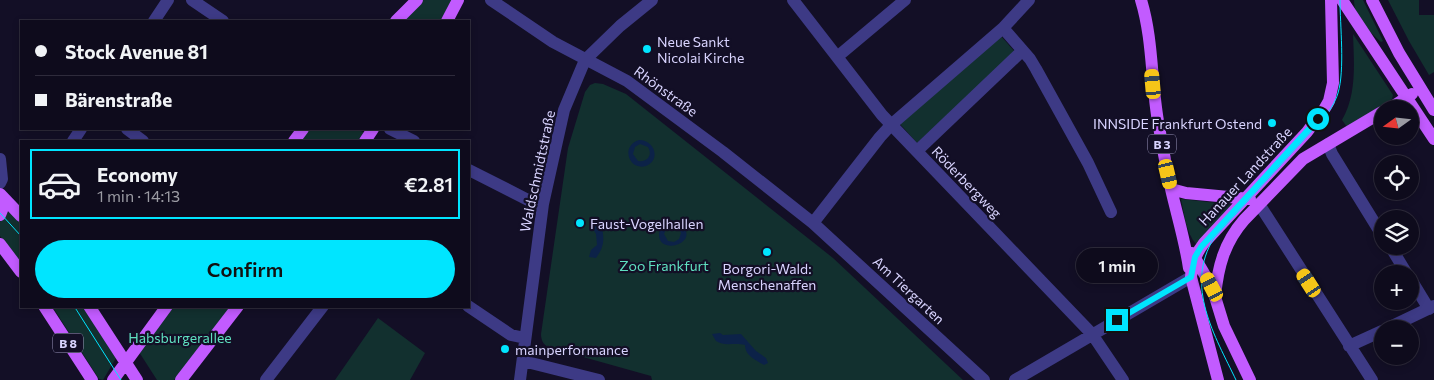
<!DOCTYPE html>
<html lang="en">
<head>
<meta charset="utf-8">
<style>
	:root { --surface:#0e0b1c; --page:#171425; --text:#f1f3f6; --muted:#9b9ba3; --line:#2e2b3b; --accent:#00e5ff }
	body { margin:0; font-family:Commissioner,sans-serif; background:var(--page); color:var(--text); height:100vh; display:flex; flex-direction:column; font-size:19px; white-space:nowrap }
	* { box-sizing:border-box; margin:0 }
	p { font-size:16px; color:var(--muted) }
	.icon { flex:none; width:28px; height:28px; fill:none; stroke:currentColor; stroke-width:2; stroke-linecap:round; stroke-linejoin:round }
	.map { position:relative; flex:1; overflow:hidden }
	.panel { position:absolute; left:20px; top:140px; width:450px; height:168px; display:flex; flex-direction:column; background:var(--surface); border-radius:0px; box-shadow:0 2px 8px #0003,0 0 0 1px var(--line) }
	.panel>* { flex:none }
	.guide { position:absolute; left:20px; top:20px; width:450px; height:110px; border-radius:0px; box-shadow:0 2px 8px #0003,0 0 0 1px var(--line); display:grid; align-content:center; height:110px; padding:0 15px; background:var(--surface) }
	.needle { width:32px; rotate:255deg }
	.buttons { position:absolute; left:1374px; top:100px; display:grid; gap:10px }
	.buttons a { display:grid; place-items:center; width:45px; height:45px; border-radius:50%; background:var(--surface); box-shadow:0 2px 8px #0003,0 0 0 1px var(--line); font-size:25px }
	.end { position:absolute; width:22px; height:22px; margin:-11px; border:6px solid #00e5ff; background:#111; box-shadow:0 0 0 2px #111 }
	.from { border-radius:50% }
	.bubble { position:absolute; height:35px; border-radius:18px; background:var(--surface); box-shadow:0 2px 8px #0003,0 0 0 1px var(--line); font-size:16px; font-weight:600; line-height:35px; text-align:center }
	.car { position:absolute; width:15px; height:30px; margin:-15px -8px; border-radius:6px; box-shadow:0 0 4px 1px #0007; background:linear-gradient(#f5c518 24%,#345 0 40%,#f5c518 0 76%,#345 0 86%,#f5c518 0) }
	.guide b { display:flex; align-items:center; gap:18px; height:48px; font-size:19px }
	.guide b+b { border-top:1px solid var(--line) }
	.guide i { width:12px; height:12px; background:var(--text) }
	ul { padding:9px 0 0; list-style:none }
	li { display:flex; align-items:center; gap:15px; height:70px; margin:0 10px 8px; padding:0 5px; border:2px solid transparent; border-radius:0px }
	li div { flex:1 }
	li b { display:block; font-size:19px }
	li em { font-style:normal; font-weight:600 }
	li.selected { border-color:var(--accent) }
	li>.icon { width:45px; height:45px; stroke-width:1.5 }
	.primary-button { display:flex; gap:10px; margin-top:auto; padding:10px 15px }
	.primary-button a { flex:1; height:58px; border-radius:30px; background:var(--accent); color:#111; font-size:20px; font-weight:600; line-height:58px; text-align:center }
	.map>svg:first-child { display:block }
	.green { fill:#12302f }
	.water { fill:#0c2248; fill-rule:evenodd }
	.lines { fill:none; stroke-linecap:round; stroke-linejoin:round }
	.minor { stroke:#3d3a85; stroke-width:12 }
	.major { stroke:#c25bff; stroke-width:12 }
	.tram { stroke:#00e5ff; stroke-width:1 }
	.route { stroke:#00e5ff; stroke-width:6 }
	.poi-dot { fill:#00e5ff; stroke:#130f26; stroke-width:2 }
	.labels { text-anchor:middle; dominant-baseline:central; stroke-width:4.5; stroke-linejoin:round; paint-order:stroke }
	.shield { fill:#130f26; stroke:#9e99be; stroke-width:1 }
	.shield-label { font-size:12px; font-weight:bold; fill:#d9d4ff }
	.poi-label { font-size:14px; fill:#d9d4ff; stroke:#130f26; text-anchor:start }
	.street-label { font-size:14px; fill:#d9d4ff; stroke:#130f26 }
	.park-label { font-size:14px; fill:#5fe0c0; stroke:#130f26 }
</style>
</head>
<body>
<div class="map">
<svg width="1434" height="380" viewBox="0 0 1434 380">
	<rect width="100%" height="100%" fill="#130f26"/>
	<path class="green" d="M422 0H453L440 21H403Z
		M1354 0H1363L1383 41 1381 42C1369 31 1354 18 1354 0Z
		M1388 0H1419V15H1434V72L1429 75 1409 41Z
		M1353 34 1393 95 1392 99 1347 127 1342 120C1357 94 1354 63 1353 34Z
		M1000 35 1015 52 917 143 900 124Z
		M595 83 603 84 626 94 833 258 963 380H652L651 376 551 348C544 346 541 341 541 334L568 148 585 92 590 85Z
		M309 129H358L364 133 357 141H300Z
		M1181 199 1236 205 1196 244C1186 233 1184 213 1181 199Z
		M7 210 21 221V264L0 236V222Z
		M52 306H82L116 358 103 380 99 379Z
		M174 306H232L189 364 174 380H157L139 352Z
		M378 318 425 353 410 380H335Z"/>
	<path class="water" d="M639 140C655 140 661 160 646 166 629 171 620 146 639 140ZM640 144 648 147C653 155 647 163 638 161L633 154 635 147Z
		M672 220 679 222C706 245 651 258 660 229 662 224 666 221 672 220ZM672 225 679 228 681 233 679 239 674 242 668 241 664 234 667 227Z
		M594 223 602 229C605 241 603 248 596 258L589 257 591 250 597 245 596 234 593 229Z
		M720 333 723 335 741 334 756 351 766 358 768 363 764 365C756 360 745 356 745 345 734 342 725 347 716 341L712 334Z"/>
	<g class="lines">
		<path class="minor" d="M192 0 223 21
			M491 0 553 42 627 81 723 152 813 223 984 380
			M793 0 882 115 1092 334 1123 380
			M154 21 168 0
			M1003 28 1030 59 1036 69 1088 163 1111 212
			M837 57 905 0
			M127 129 143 141
			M390 129 414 141
			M73 141 81 129
			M1328 144 1332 154 1382 235
			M917 151 1022 51
			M0 159 2 179 0 183
			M469 170 530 201 543 204
			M1259 204 1372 380
			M813 223 880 137 892 124 1003 28 1029 0
			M1390 246 1407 274
			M1410 278 1429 309
			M468 306 511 335 525 338
			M1386 329 1434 306
			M1349 346 1382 331
			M523 361 599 380
			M266 380 323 306
			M520 380 543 204 564 110 585 60 620 26 652 0
			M1015 380 1191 277"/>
		<path class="major" d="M1141 0C1153 39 1151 81 1158 121 1162 144 1166 167 1171 189 1177 215 1185 241 1189 268
			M1342 0 1434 139
			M1372 0 1399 53 1434 110
			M396 21 417 0
			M447 21 458 0
			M1389 109 1412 94
			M294 141 303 129
			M365 141 373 129
			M1171 189 1186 193 1250 199
			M0 194 21 216
			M0 215 6 200
			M0 244 21 272
			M1192 253 1212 287 1224 326 1250 380
			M1215 296C1218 267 1224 243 1244 220L1303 159 1382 112
			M44 306 92 380
			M89 306 137 380
			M113 380 167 306
			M181 380 238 306
			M1218 380 1191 277C1192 264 1195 254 1204 243L1307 132 1325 108 1329 101 1333 83 1331 0"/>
		<path class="tram" d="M0 213 21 236
			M74 306 121 380
			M1236 380C1215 336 1184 286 1214 238L1322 120C1329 112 1335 103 1338 93 1345 70 1340 25 1340 0"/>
	</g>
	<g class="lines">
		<path class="route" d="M1117 320 1191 277 1195 257 1201 247 1318 119"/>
	</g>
	<g class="poi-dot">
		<circle cx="647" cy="49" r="5"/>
		<circle cx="1272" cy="123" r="5"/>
		<circle cx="580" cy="223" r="5"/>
		<circle cx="767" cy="252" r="5"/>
		<circle cx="505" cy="349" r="5"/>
	</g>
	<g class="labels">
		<g class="shield">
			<rect x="1148" y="134.5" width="28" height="19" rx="4"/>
			<rect x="53" y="333.5" width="30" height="19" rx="4"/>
		</g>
		<g class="shield-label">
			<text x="1162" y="144">B 3</text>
			<text x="68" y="343">B 8</text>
		</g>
		<g class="poi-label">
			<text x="657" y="41">Neue Sankt<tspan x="657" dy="16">Nicolai Kirche</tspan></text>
			<text x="1262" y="123" text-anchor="end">INNSIDE Frankfurt Ostend</text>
			<text x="590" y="223">Faust-Vogelhallen</text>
			<text x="767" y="268" text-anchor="middle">Borgori-Wald:<tspan x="767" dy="16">Menschenaffen</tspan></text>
			<text x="515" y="349">mainperformance</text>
		</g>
		<g class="street-label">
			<text transform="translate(666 91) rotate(36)">Rhönstraße</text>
			<text transform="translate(537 171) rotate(-78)">Waldschmidtstraße</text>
			<text transform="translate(1245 176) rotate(-47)">Hanauer Landstraße</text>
			<text transform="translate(967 182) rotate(46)">Röderbergweg</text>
			<text transform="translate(909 290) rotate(43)">Am Tiergarten</text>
		</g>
		<g class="park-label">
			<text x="664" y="265">Zoo Frankfurt</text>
			<text x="180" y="337">Habsburgerallee</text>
		</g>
	</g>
</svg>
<div class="buttons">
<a><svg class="needle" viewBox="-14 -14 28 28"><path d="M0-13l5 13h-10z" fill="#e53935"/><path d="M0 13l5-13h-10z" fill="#9b9ba3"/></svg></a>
<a><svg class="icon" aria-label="locate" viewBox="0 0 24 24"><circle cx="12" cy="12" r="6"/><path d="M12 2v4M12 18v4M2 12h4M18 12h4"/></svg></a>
<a><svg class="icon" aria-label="layers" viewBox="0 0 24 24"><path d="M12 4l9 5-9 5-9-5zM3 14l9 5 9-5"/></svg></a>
<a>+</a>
<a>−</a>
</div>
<i class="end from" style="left:1318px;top:119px"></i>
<i class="end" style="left:1117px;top:320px"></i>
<div class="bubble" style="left:1076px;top:248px;width:82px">1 min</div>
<i class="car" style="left:1153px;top:84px;rotate:355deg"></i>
<i class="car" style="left:1168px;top:174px;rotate:167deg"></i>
<i class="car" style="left:1309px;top:283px;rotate:327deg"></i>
<i class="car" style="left:1212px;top:287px;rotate:332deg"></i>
<div class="guide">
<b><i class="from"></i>Stock Avenue 81</b>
<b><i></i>Bärenstraße</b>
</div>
<section class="panel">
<ul>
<li class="selected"><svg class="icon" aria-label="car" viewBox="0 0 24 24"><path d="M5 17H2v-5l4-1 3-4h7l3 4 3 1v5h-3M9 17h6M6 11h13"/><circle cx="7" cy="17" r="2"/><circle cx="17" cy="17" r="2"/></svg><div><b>Economy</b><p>1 min · 14:13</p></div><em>€2.81</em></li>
</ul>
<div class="primary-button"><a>Confirm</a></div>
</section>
</div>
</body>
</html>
